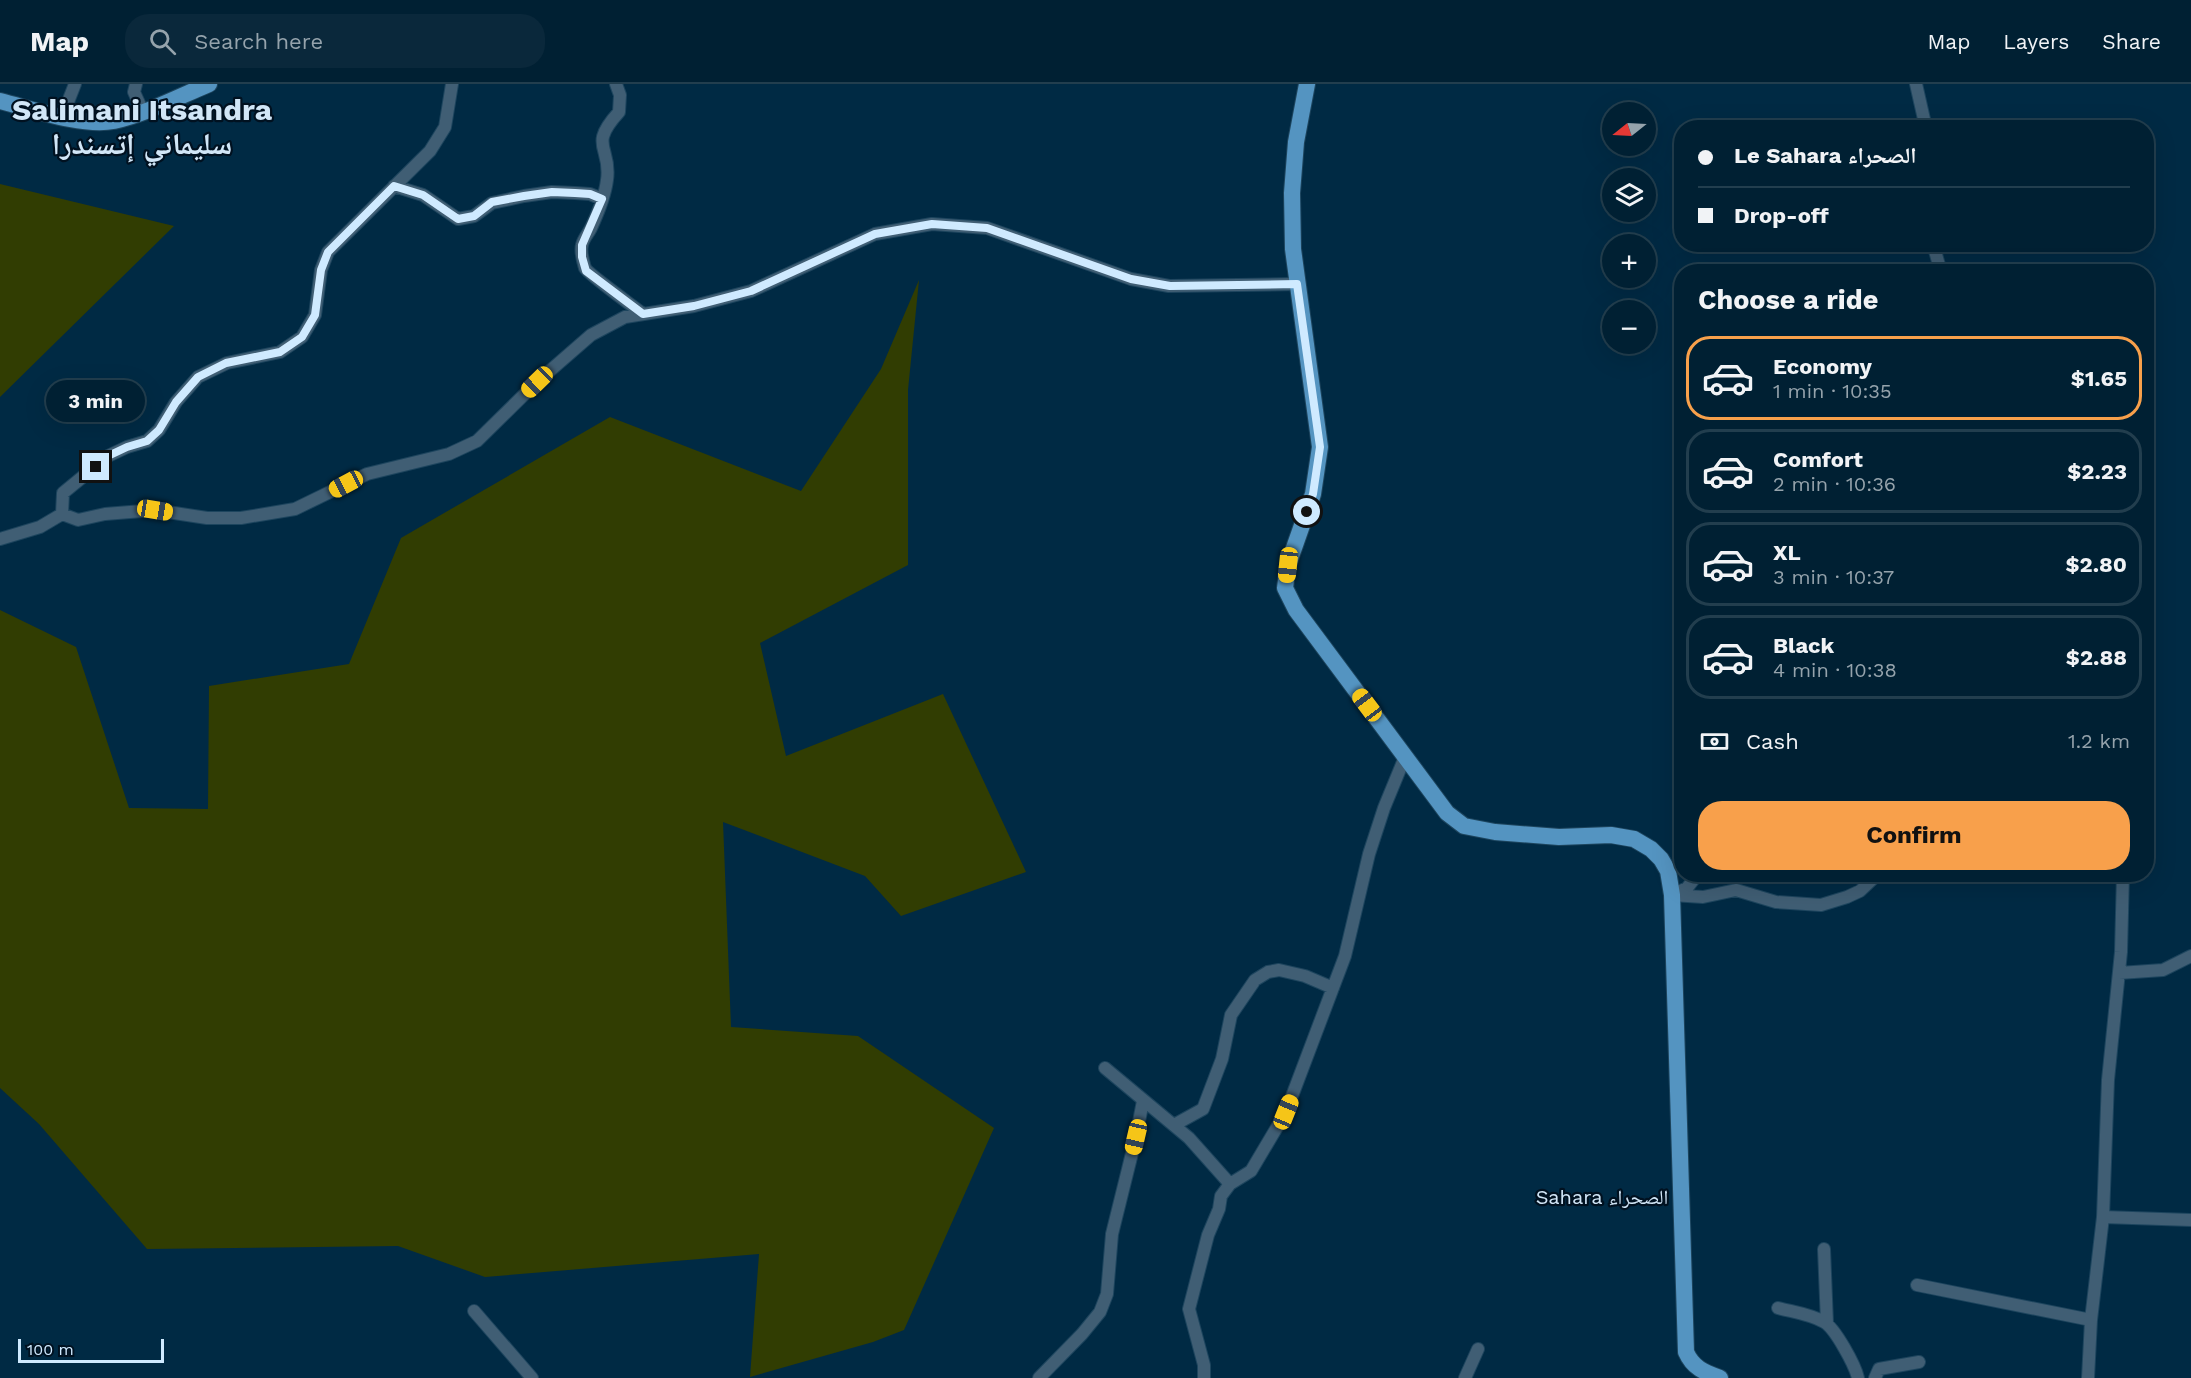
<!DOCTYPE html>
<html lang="en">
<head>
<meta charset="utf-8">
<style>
	:root { --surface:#002033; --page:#0a283b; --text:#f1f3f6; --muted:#95a3ac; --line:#223e4e; --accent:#f8a04b }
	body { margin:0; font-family:"Work Sans","Noto Naskh Arabic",sans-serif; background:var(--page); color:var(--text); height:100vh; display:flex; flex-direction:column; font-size:22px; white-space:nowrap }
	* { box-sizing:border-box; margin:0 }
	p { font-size:20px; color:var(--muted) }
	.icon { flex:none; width:33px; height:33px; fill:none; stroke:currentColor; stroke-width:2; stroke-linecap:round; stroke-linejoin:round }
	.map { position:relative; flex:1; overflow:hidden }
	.details { position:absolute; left:1674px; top:180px; width:480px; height:618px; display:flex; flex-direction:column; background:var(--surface); border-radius:24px; box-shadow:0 6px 24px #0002,0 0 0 2px var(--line) }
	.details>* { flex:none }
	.top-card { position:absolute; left:1674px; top:36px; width:480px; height:132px; border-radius:24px; box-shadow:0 6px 24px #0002,0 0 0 2px var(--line); display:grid; align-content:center; height:132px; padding:0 24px; background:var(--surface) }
	.needle { width:39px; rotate:252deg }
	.buttons { position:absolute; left:1602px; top:18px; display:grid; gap:12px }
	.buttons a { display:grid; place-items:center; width:54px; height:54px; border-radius:50%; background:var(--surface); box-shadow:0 6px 24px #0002,0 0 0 2px var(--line); font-size:30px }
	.scale { position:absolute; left:18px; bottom:15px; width:146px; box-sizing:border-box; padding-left:6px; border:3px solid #cfeaff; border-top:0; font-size:16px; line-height:21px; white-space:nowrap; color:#cfeaff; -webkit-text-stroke:4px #001120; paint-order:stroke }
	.end { position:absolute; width:27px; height:27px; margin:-14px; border:8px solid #cfeaff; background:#111; box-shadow:0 0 0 3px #111 }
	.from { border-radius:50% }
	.bubble { position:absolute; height:42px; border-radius:21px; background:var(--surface); box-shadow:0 6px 24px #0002,0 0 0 2px var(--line); font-size:20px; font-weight:700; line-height:42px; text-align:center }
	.car { position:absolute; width:18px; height:36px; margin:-18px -9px; border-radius:8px; box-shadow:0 0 4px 2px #0007; background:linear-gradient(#f5c518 24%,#345 0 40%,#f5c518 0 76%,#345 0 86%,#f5c518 0) }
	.top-card b { display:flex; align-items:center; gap:21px; height:57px; font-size:22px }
	.top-card b+b { border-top:2px solid var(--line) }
	.top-card i { width:15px; height:15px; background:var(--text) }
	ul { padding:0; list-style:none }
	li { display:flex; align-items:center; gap:18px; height:84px; margin:0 12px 9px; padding:0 12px; border:3px solid var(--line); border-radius:24px }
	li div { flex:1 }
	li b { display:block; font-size:22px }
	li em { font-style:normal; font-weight:700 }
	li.on { border-color:var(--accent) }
	li>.icon { width:54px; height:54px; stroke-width:1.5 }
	h2 { padding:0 24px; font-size:27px; line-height:72px }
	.pay { display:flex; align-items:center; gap:15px; height:66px; padding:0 24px; font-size:22px }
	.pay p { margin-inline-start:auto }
	.action { display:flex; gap:12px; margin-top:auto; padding:12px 24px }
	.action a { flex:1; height:69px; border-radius:24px; background:var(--accent); color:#111; font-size:24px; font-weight:700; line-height:69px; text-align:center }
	header { display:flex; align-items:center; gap:36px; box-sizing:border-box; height:84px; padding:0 30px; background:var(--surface); border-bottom:2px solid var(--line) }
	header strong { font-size:28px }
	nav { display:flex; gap:33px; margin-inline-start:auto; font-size:21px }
	.search { width:420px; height:54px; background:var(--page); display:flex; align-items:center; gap:15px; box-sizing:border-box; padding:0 21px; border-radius:24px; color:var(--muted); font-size:22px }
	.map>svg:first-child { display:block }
	.green { fill:#313d02 }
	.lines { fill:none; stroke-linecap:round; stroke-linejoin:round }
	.minor-casing { stroke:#1d455e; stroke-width:14 }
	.major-casing { stroke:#1d455e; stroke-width:18 }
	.minor { stroke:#405e74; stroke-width:12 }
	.major { stroke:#5494c1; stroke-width:16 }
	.route { stroke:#cfeaff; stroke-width:8 }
	.labels { text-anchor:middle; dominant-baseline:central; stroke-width:4.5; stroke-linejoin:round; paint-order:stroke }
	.neighbourhood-label { font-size:20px; fill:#d1e6f7; stroke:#001120 }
	.town-label { font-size:30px; font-weight:bold; fill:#d1e6f7; stroke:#001120 }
</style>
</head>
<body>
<header>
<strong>Map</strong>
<div class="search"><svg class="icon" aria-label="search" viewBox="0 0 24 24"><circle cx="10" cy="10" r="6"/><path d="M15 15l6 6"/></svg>Search here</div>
<nav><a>Map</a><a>Layers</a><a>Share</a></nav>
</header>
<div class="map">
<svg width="2191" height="1294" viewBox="0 0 2191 1294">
	<rect width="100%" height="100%" fill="#002a44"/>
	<path class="green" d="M0 100 174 142 0 313Z
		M919 196 908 306V481L760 559 786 672 943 610 1026 788 901 832 865 792 723 738 731 943 858 952 994 1044 904 1246 873 1258 750 1293 759 1170 485 1193 398 1162 147 1165 39 1040 0 1004V526L76 563 129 724 208 725 209 602 349 580 401 454 610 333 801 407 881 285Z"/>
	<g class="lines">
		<g class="minor-casing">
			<path id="minor" d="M136 0 134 8 143 28
				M616 0 620 11 619 28C587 63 612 62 607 96 605 112 598 129 591 144 588 150 583 155 582 161 580 168 583 177 585 184 588 190 633 222 643 230
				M1916 0 1926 44
				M62 33 75 0
				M394 102 423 111 458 135 474 132 492 119 524 112 552 108 575 109 590 110 602 115
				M1933 160 1941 188
				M62 430 78 436 105 430 155 426 207 434H241L295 425 367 390 449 370 477 357 537 298 591 251 625 233 694 222 751 207 875 150 932 140 987 144 1131 195 1169 202 1297 200
				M62 430 63 409 108 372 127 363 147 357 159 346 176 318 198 293 227 279 280 268 302 253 315 231 321 186 328 168 430 67 445 43 452 0
				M0 455 40 443 62 430
				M1674 810 1687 804 1698 790
				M1672 811 1703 813 1736 806 1776 818 1821 821 1847 813 1860 807 1878 790
				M2119 889 2163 886 2191 872
				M1105 984 1189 1054 1230 1100
				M1174 1041 1203 1025 1222 975 1231 931 1255 896 1268 888 1279 886 1305 892 1333 904
				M2103 1133 2191 1136
				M1824 1165 1827 1239
				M1917 1201 2091 1236
				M1778 1224C1793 1228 1810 1230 1824 1238 1835 1244 1855 1281 1858 1294
				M474 1227 532 1294
				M1039 1294 1082 1250 1100 1228 1107 1210 1112 1150 1136 1053 1143 1017
				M1204 1294V1281L1189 1225 1208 1151 1219 1125 1221 1112 1230 1100 1251 1087 1286 1028 1345 872 1369 770 1384 724 1405 673
				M1465 1294 1478 1265
				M1875 1294 1879 1285 1919 1278
				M2088 1294 2091 1236 2103 1133 2108 996 2121 868 2123 790"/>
		</g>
		<g class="major-casing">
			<path id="major" d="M1307 0 1296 58 1292 109 1293 165 1320 363 1313 410 1288 481 1285 504 1296 526 1447 729 1464 742 1495 748 1559 753 1611 751 1634 755 1651 765 1661 775 1668 787 1672 811 1686 1268C1693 1284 1704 1288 1720 1294
				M0 17C32 25 81 43 114 37 146 30 178 13 209 0"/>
		</g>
		<use href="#minor" class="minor"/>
		<use href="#major" class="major"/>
	</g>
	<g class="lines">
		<path class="route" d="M96 383 108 372 127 363 147 357 159 346 176 318 198 293 226 279 280 268 302 253 315 231 321 186 328 168 394 102 423 111 458 135 474 132 492 118 524 112 552 108 575 109 590 110 602 115 582 161V173L586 187 643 230 694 222 751 207 875 150 932 140 987 144 1131 195 1170 202 1297 200 1320 363 1313 410 1307 428"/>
	</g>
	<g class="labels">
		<g class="neighbourhood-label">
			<text x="1602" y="1113">Sahara الصحراء</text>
		</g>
		<g class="town-label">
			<text x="142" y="25">Salimani Itsandra<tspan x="142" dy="34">سليماني إتسندرا</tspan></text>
		</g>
	</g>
</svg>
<div class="buttons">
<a><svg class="needle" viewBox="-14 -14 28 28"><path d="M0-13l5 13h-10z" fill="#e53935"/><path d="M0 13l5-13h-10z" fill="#95a3ac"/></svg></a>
<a><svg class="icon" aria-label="layers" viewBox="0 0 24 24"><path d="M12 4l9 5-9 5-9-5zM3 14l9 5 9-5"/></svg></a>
<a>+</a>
<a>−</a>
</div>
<div class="scale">100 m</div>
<i class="end from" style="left:1307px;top:428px"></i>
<i class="end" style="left:96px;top:383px"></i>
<div class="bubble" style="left:46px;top:296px;width:99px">3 min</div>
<i class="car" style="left:537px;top:298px;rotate:226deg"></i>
<i class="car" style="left:346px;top:400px;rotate:242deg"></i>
<i class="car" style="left:155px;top:426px;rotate:99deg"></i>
<i class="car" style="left:1288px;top:481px;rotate:186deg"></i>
<i class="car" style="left:1367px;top:621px;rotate:323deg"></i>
<i class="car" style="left:1286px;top:1028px;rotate:22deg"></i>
<i class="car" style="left:1136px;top:1053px;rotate:193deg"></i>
<div class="top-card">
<b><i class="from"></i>Le Sahara الصحراء</b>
<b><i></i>Drop-off</b>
</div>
<section class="details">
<h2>Choose a ride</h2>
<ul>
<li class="on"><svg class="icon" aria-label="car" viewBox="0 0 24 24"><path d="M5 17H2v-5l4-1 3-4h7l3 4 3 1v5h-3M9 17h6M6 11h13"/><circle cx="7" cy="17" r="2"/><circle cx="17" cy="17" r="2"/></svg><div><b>Economy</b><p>1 min · 10:35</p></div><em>$1.65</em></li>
<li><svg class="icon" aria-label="car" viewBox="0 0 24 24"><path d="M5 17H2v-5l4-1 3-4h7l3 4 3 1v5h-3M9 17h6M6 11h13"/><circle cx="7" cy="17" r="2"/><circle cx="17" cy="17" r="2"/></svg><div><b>Comfort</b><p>2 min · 10:36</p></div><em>$2.23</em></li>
<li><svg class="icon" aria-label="car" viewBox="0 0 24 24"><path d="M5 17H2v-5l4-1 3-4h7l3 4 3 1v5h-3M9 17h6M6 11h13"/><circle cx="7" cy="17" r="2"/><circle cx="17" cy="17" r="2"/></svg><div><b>XL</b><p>3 min · 10:37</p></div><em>$2.80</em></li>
<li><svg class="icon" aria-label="car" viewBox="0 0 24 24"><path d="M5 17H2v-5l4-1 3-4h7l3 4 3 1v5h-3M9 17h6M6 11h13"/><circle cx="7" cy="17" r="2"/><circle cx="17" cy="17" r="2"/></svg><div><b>Black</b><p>4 min · 10:38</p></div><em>$2.88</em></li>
</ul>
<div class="pay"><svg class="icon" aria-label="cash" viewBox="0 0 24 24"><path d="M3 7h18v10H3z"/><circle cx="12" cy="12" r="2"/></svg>Cash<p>1.2 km</p></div>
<div class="action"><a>Confirm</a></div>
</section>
</div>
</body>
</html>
